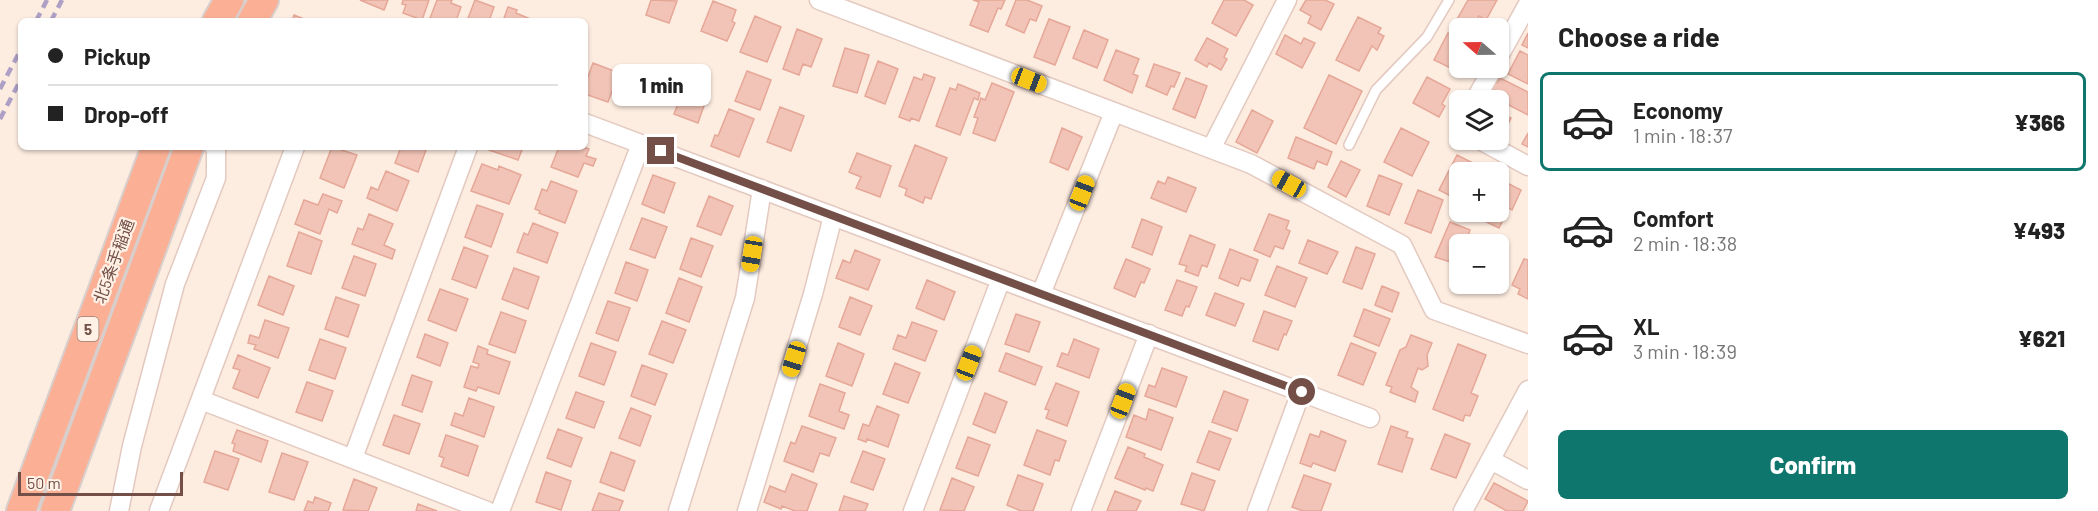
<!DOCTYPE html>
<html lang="en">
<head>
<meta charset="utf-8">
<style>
	:root { --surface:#fff; --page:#f6f6f6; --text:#222; --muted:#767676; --line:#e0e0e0; --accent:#0f766e }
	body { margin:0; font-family:Barlow,"Noto Sans JP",sans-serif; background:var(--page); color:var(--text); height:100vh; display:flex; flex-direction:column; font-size:22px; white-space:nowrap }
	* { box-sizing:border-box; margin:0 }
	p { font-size:20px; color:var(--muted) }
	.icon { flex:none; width:33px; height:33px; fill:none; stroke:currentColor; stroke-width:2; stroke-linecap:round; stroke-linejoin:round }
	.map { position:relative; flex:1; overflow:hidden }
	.panel { display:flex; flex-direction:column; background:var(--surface); width:570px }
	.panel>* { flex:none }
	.guide { position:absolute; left:18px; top:18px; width:570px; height:132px; border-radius:9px; box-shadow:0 2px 4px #0004; display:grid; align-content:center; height:132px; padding:0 30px; background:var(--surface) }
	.needle { width:39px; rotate:290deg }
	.buttons { position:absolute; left:1449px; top:18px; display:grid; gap:12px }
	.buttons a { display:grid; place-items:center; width:60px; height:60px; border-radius:9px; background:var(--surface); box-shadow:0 2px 4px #0004; font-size:30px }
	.scale { position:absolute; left:18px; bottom:15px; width:165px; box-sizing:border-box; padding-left:6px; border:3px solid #734f47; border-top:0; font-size:16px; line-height:21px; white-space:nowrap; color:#734f47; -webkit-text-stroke:4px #fff1e6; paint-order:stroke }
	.end { position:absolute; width:27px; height:27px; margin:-14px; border:8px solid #734f47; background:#fff; box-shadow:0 0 0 3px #fff }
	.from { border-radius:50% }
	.bubble { position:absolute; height:42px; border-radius:9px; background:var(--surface); box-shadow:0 2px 4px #0004; font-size:20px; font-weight:800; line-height:42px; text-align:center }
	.car { position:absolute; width:18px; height:36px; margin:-18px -9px; border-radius:8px; box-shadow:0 0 4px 2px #0007; background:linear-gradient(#f5c518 24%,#345 0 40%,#f5c518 0 76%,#345 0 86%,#f5c518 0) }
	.guide b { display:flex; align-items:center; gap:21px; height:57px; font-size:22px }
	.guide b+b { border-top:2px solid var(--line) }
	.guide i { width:15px; height:15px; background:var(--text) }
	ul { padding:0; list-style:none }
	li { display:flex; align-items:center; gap:18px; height:99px; margin:0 12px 9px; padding:0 18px; border:3px solid transparent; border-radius:9px }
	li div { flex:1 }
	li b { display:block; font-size:22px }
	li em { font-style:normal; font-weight:800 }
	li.current { border-color:var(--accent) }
	li>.icon { width:54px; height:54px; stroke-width:1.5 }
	h2 { padding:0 30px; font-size:27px; line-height:72px }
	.action { display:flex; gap:12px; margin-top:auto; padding:12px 30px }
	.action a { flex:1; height:69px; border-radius:9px; background:var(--accent); color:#fff; font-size:24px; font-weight:800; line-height:69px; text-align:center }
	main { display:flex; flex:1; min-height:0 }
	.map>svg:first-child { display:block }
	.building { fill:#f2c4b7; stroke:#e5a797; stroke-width:1.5 }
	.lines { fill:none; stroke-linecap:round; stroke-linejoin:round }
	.service-casing { stroke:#e3c9bf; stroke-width:12 }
	.minor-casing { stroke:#e3c9bf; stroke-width:21 }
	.trunk-casing { stroke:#d8cecb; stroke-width:32 }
	.service { stroke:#fff; stroke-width:9 }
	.minor { stroke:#fff; stroke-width:18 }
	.trunk { stroke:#fbb096; stroke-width:28 }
	.rail { stroke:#ad9fc5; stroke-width:4.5; stroke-dasharray:9 6; stroke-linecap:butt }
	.route { stroke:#734f47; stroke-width:8 }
	.labels { text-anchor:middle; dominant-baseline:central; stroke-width:4.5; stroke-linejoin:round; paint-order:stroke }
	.shield { fill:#fff1e6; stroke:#9d8077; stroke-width:1.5 }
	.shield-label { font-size:15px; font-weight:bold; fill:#734f47 }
	.street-label { font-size:16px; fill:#734f47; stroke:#fff1e6 }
</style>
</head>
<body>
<main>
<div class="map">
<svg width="1528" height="511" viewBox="0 0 1528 511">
	<rect width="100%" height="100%" fill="#fdece0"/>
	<path class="building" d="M360 0H388L384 10Z
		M403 0H429L422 20 403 13 406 5 402 4Z
		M437 0H452L451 3 461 7 456 21H429Z
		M475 0 494 7 489 21H467Z
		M651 0 677 1 669 23 646 15Z
		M973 0H1005L1001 9 998 8 988 32 970 25 979 2Z
		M1016 0H1027L1042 6 1036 21 1030 19 1024 33 1006 25Z
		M1224 0H1244L1253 5 1236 36 1212 23Z
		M1306 0H1325L1334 4 1321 30 1308 23 1311 16 1300 10Z
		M1468 0H1497L1486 20 1479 16 1472 28 1456 21Z
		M713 1 736 10 732 21 735 23 727 41 701 31Z
		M508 7 517 10 516 13 535 21H503Z
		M294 15 309 21H292Z
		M755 16 781 27 767 62 740 52Z
		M1358 17 1381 28 1378 33 1384 36 1377 50 1372 46 1359 71 1336 60Z
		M1049 19 1070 27 1055 65 1034 57Z
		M797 29 822 39 811 67 803 64 799 75 783 69Z
		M1084 30 1108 40 1097 68 1073 58Z
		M1448 33 1460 40V67L1457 71 1434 60Z
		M1528 33V48L1522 45Z
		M1285 35 1301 44 1304 38 1315 43 1302 68 1276 54Z
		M1207 38 1228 49 1224 57 1227 59 1221 70 1209 63 1207 67 1195 60Z
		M845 48 869 55 857 93 833 86Z
		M1116 50 1139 59 1133 74 1138 76 1132 93 1104 80Z
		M1520 51 1528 55V84L1508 74Z
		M878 61 898 69 885 104 865 96Z
		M593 63 619 73 608 102 585 94V85Z
		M1154 64 1180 73 1174 87 1171 86 1167 95 1146 86Z
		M747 71 771 80 760 110 735 101Z
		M924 74 935 78 919 121 911 118 910 121 899 117 914 77 922 80Z
		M1329 75 1362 91 1336 144 1304 128Z
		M1427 77 1450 89 1442 104 1445 106 1439 117 1413 103Z
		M1186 78 1207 86 1195 118 1173 109Z
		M1500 78 1528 92V115L1503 102 1501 104 1498 100 1487 97 1495 81 1497 83Z
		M686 83 709 91 698 123 674 114Z
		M992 83 1014 92 995 141 973 133 978 118 974 117 981 98 985 100Z
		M958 84 980 93 978 100 974 98 960 135 936 126 950 88 956 90Z
		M780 107 804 116 791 151 767 142Z
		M729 109 754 119 739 157 711 146 715 135 718 136Z
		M1252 110 1273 121 1257 153 1236 142Z
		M1498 112 1511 118 1502 136 1498 135Z
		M1062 128 1082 137 1068 170 1050 162Z
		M1401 128 1429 142 1412 176 1384 162Z
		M1528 133V147L1522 144Z
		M1296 137 1332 152 1327 165 1317 161 1314 169 1288 158Z
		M915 145 947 158 931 199 925 197 923 203 905 195 907 189 899 186Z
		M332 147 357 155 344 188 320 178Z
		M401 147H427L418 172 395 163Z
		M490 147H523L518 160 489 150Z
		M559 147H583L589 149 586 156 596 159 593 166 584 163 578 177 551 167Z
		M857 153 891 166 880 197 856 188 861 177 849 172Z
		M1457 155 1481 167 1478 172H1460V201L1439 190Z
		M1341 161 1360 170 1346 197 1328 187Z
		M482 164 498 170 499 166 521 175 509 204 471 191Z
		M386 171 409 181 397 211 367 198 371 187 378 190Z
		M653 175 675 183 664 213 642 204Z
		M1379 175 1402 184 1389 215 1367 206Z
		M1168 177 1196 188 1186 212 1151 198 1158 181 1165 184Z
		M1499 179 1521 190 1512 210 1509 208 1499 228 1480 219 1483 212H1498Z
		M551 181 577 191 565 223 539 213 540 211 535 209 542 189 547 191Z
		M1418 190 1443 200 1431 233 1405 223Z
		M323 194 342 201 337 213 329 209 320 234 295 224 304 200 318 205Z
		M709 196 733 206 721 235 697 226Z
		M477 205 503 214 491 247 465 237Z
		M369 214 393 224 384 245 395 250 392 259 352 244 358 228 363 230Z
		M1269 214 1289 221 1286 229 1290 231 1283 249 1275 246 1270 257 1254 250Z
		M642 218 667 227 655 258 630 249Z
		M1142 219 1162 227 1152 255 1132 247Z
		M1450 222 1470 230 1465 244H1460V257L1457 264 1435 257Z
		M533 223 558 233 547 263 517 252 524 233 528 235Z
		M299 232 322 241 311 274 287 266Z
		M1190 235 1215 245 1207 267 1202 265 1198 276 1185 271 1187 266 1179 264Z
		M691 238 713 246 701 277 680 269Z
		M1308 240 1338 252 1327 274 1299 263Z
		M464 247 488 256 476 288 452 279Z
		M1356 247 1375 254 1362 289 1343 282Z
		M1230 249 1258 260 1250 281 1241 278 1238 286 1219 278Z
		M855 250 880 260 868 290 836 278 843 260 850 263Z
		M354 256 376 264 365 296 342 288Z
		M1126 259 1150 269 1144 283 1141 282 1135 297 1114 288Z
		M1524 259 1528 260V299L1518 294 1520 289 1512 285Z
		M626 262 648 270 637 301 615 293Z
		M1277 266 1307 278 1295 307 1265 295Z
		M514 268 539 277 528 309 502 299Z
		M269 276 294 286 283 315 258 305Z
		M679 278 702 287 689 322 666 313Z
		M927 280 955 292 944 320 916 308Z
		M1177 280 1197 287 1189 307 1186 306 1182 316 1165 310Z
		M1382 286 1399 293 1392 312 1375 305Z
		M440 289 468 299 456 331 428 320Z
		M1215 293 1244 304 1235 326 1206 315Z
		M336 297 359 305 348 337 325 329Z
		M850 297 872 306 860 335 839 327Z
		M608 301 630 308 618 341 596 333Z
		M1364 309 1390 319 1379 346 1354 336Z
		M1264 311 1292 321 1286 335 1284 334 1278 350 1253 341Z
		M501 312 526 321 515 353 489 344Z
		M1016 314 1040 322 1029 352 1005 344Z
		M265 320 289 328 278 358 254 349 256 345 248 343 250 335 259 338Z
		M662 321 686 330 673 363 649 354Z
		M912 322 937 331 925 361 893 349 898 335 906 338Z
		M425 334 448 343 440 366 417 357Z
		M1411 335 1432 343 1427 355 1428 366 1422 370 1418 368 1411 387 1418 392 1415 402 1390 392 1392 387 1386 385 1400 350 1406 347Z
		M320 339 346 348 335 379 309 370Z
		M1074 339 1099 349 1089 378 1057 366 1062 353 1068 355Z
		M591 343 616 352 604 385 579 376Z
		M838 343 864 354 852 386 826 376Z
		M1351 343 1376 353 1363 385 1338 375Z
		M1458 344 1486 355 1471 393 1478 396 1470 416 1465 415 1463 421 1433 409Z
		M478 346 488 350 487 354 510 362 499 394 478 387 476 391 464 387 471 366 478 368 479 364 473 362Z
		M1006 353 1042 367 1035 385 999 371Z
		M238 355 270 368 258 398 233 388 240 370 233 368Z
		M895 363 920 373 908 403 883 394Z
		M642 365 667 374 655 405 631 396Z
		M1162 368 1187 377 1176 407 1145 396 1149 385 1155 387Z
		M412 375 432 382 422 412 402 405Z
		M307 382 333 391 322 421 296 412Z
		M1056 383 1079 392 1067 426 1046 418 1049 410 1045 409Z
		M820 384 845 393 839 411 849 415 844 429 809 416Z
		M1224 391 1248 400 1237 431 1212 422Z
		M576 392 604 402 594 428 566 418Z
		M985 393 1007 402 995 433 973 424Z
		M469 398 494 407 484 437 451 425 455 413 463 416Z
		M877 406 899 415 888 447 867 439 866 442 858 439 863 424 869 426Z
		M631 408 651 416 640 446 619 438Z
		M1149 409 1173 418 1161 450 1126 437 1134 415 1146 420Z
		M394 415 420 424 409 454 383 445Z
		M802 426 836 438 829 456 820 453 813 472 784 461 791 442 795 444Z
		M1391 426 1408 432 1406 437 1413 439 1402 472 1378 464Z
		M558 429 582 438 571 467 547 458Z
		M237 430 268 441 261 462 233 451 235 444 232 443Z
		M1037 430 1066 441 1059 461 1055 460 1050 475 1024 465Z
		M1209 431 1231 439 1219 470 1197 462Z
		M1321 431 1346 441 1335 471 1313 463 1311 467 1300 463 1310 434 1319 437Z
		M1445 434 1470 444 1456 478 1431 469Z
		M446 435 478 446 468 476 441 466 444 458 439 456Z
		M968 437 990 445 978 476 956 468Z
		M1128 447 1145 454 1144 457 1163 465 1153 491 1146 488 1145 490 1115 478Z
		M215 451 239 459 228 490 204 482Z
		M863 451 885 459 873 490 851 482Z
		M611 452 635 461 624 491 600 482Z
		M282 453 308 462 294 500 269 492Z
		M546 472 571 481 561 510 536 502Z
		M1192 473 1215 481 1204 511 1181 504Z
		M792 474 817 484 807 511H795L782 506 781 509 764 502 770 486 785 492Z
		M1018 475 1043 484 1033 511H1021L1007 505Z
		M1304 475 1331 484 1321 511H1303L1292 507Z
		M952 478 974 487 964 511 940 510Z
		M354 479 377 488 368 511 343 510Z
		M1494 483 1528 501 1523 511H1507L1485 499Z
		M1115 491 1141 501 1136 511H1107Z
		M599 493 623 501 619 511H592Z
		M844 496 868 504 865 511H839Z
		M315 497 331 503 328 511H304L308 501 313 503Z
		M418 504 437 511H416Z"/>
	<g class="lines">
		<g class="service-casing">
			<path id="service" d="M1349 145 1376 90 1427 37 1449 0"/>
		</g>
		<g class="minor-casing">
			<path id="minor" d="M819 0 1251 164 1402 245 1434 310 1528 344
				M1498 58 1528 4
				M1475 100 1493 68
				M585 123 1301 392 1257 511
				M1480 140 1528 166
				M1211 149 1287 0
				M1041 294 1114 112
				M1301 392 1370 418
				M201 400 487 511
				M353 458 468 147
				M1491 460 1528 480
				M119 511 132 446 175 284 216 178V148L214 147
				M159 511 295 147
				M500 511 641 144
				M678 511 745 298 762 189
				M747 511 813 294 833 216
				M913 511 1001 279
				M1081 511 1149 334
				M1463 511 1528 390"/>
		</g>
		<g class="trunk-casing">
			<path id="trunk" d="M217 21 229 0
				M252 21 264 0
				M21 511 156 147
				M55 511 189 147"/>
		</g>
		<use href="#service" class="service"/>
		<use href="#minor" class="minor"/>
		<use href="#trunk" class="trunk"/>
		<path class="rail" d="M36 21 47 0
			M51 21 62 0
			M0 89 21 49
			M0 119 21 79"/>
	</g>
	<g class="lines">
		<path class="route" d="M661 151 1302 392"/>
	</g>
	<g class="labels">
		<rect class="shield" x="77.5" y="317" width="21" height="24" rx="4.5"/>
		<g class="shield-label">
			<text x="88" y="329">5</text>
		</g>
		<g class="street-label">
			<text transform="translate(113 261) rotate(-70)">北5条手稲通</text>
		</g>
	</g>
</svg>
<div class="buttons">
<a><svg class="needle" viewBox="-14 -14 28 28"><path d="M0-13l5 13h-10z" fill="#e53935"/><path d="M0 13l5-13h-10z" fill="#767676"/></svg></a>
<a><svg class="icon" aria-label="layers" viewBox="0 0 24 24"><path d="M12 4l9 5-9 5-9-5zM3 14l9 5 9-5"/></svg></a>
<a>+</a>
<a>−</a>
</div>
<div class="scale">50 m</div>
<i class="end from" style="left:1302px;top:392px"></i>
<i class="end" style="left:661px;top:151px"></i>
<div class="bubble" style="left:612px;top:64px;width:99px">1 min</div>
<i class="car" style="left:1029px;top:80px;rotate:111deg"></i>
<i class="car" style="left:1289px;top:184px;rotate:299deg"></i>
<i class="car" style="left:1082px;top:193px;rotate:21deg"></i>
<i class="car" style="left:752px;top:254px;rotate:189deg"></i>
<i class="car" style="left:794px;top:359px;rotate:197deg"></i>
<i class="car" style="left:969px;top:363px;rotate:21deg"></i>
<i class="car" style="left:1123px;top:401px;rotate:21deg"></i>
<div class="guide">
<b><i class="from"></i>Pickup</b>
<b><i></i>Drop-off</b>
</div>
</div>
<section class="panel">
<h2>Choose a ride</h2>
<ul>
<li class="current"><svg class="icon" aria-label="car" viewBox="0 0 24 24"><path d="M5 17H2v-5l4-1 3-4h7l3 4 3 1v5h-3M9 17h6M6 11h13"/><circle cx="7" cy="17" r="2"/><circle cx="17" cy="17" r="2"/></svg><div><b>Economy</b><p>1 min · 18:37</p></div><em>¥366</em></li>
<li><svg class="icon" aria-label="car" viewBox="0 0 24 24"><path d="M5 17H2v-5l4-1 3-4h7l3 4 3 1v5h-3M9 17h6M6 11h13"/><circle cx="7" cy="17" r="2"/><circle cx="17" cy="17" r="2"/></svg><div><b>Comfort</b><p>2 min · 18:38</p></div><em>¥493</em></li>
<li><svg class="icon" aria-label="car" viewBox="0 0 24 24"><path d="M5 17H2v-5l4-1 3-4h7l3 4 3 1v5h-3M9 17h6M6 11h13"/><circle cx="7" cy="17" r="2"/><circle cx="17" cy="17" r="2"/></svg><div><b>XL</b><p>3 min · 18:39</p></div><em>¥621</em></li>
</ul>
<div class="action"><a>Confirm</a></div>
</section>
</main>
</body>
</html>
